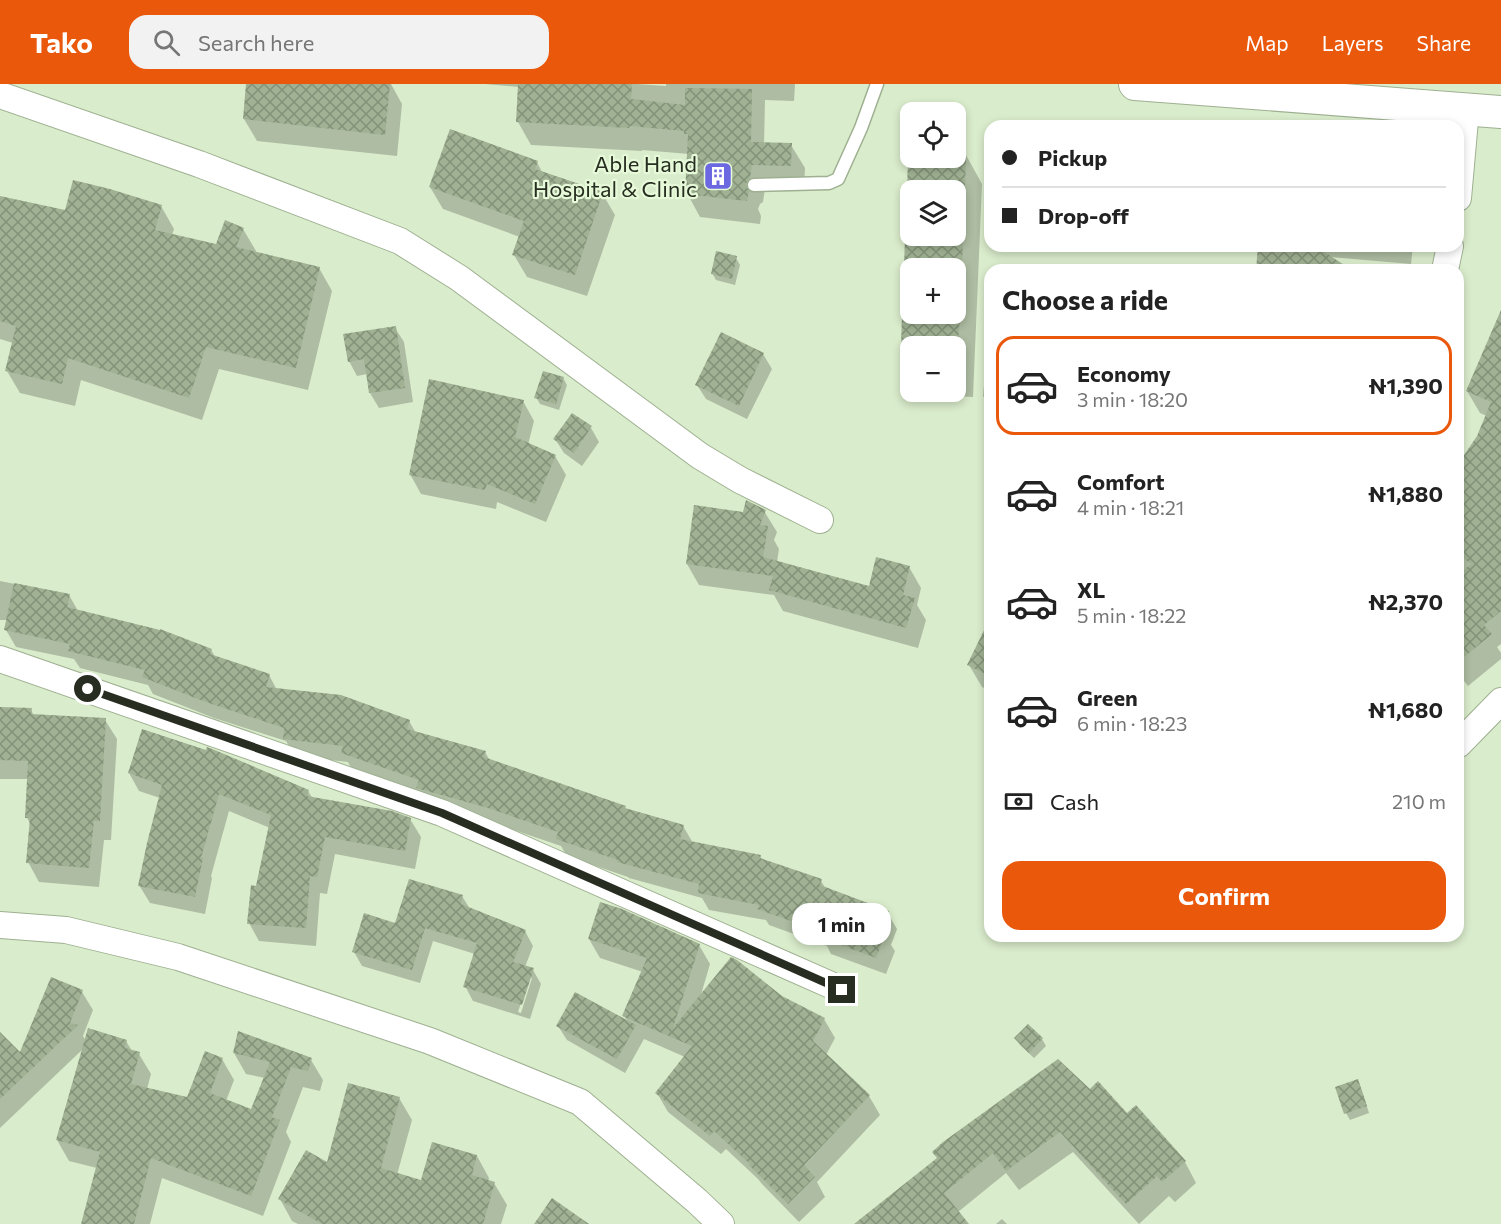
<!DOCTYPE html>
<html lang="en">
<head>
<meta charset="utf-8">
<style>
	:root { --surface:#fff; --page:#f2f2f2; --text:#222; --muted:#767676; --line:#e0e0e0; --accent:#ea580c }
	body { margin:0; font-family:Commissioner,sans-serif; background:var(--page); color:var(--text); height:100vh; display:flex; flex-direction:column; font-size:22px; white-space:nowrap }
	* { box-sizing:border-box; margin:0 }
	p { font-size:20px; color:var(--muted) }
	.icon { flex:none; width:33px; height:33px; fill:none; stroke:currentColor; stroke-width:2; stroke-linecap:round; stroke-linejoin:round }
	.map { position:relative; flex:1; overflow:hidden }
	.drawer { position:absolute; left:984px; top:180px; width:480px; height:678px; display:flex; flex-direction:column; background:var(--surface); border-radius:18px; box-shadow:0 3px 9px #0003 }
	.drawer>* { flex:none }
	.guide { position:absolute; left:984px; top:36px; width:480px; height:132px; border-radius:18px; box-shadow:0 3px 9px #0003; display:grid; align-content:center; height:132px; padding:0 18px; background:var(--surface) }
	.controls { position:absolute; left:900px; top:18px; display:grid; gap:12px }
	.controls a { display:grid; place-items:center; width:66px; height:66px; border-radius:12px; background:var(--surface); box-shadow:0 3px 9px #0003; font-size:30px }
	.end { position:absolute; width:27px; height:27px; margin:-14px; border:8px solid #272e21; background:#fff; box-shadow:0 0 0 3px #fff }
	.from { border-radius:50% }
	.bubble { position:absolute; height:42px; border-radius:18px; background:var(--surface); box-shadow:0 3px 9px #0003; font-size:20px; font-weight:700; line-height:42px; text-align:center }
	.guide b { display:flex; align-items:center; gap:21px; height:57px; font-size:22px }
	.guide b+b { border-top:2px solid var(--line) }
	.guide i { width:15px; height:15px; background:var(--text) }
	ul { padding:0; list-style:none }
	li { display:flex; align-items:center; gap:18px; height:99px; margin:0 12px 9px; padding:0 6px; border:3px solid transparent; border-radius:18px }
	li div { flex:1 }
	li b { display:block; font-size:22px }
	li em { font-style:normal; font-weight:700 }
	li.current { border-color:var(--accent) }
	li>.icon { width:54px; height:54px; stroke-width:1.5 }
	h2 { padding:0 18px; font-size:27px; line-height:72px }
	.pay { display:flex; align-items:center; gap:15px; height:66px; padding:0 18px; font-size:22px }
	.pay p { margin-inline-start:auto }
	.button { display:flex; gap:12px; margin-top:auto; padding:12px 18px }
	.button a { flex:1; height:69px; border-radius:18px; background:var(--accent); color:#fff; font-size:24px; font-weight:700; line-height:69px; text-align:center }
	header { display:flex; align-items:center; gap:36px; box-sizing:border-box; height:84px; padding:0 30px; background:var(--accent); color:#fff }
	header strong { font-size:28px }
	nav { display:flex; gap:33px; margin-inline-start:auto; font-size:21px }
	.search { width:420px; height:54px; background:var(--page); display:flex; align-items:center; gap:15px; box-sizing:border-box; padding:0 21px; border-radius:18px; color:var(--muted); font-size:22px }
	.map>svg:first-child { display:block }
	.shadow { fill:#0003; fill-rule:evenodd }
	.building { fill:url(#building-cross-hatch) }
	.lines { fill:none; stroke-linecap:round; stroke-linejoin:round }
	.service-casing { stroke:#9eb091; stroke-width:15 }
	.minor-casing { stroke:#9eb091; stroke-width:28 }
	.tertiary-casing { stroke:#9eb091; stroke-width:34 }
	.service { stroke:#fff; stroke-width:12 }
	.minor { stroke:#fff; stroke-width:26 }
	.tertiary { stroke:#fff; stroke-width:32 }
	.route { stroke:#272e21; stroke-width:8 }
	.labels { text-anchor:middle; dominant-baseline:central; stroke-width:4.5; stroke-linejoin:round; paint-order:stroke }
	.poi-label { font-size:22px; fill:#272e21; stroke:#e6f9d8; text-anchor:end }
</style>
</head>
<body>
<header>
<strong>Tako</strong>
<div class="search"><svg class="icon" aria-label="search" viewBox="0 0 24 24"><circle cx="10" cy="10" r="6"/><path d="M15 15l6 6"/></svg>Search here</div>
<nav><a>Map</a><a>Layers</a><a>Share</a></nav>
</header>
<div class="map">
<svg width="1501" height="1140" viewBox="0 0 1501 1140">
	<defs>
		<pattern id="building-cross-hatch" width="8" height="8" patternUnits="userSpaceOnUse" patternTransform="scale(1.5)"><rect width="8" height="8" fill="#a0b293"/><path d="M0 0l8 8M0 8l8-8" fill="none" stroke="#829178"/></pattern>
	</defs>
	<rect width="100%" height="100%" fill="#d9eccb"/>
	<path class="shadow" d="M248 0H391L402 20 397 72 257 57 244 35Z
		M485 0H637L666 2V0H795L794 17 765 16 764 60 791 61 805 84 804 105 765 104 763 118 760 120 758 125 761 132 760 140 700 133 687 109 689 70 642 66V67L531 61 518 38 519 3Z
		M910 69V74H956V71H966L982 100 973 313 918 310 916 308H956V262H910V298L901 282ZM910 106H956V152H910ZM910 184H956V230H910Z
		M537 78 543 90 602 109 615 131 587 212 527 193 514 171 520 153 443 125 430 103Z
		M0 114 66 128 161 122 174 145 172 151 217 162 243 145 256 167 255 169 319 184 332 207 308 306 219 285 202 336 81 296 75 322 20 309 7 287 13 259 0 255Z
		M1260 162H1413L1411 180 1330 173 1349 186H1257Z
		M736 174 740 181 735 201 716 196 712 189Z
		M1501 242V560L1497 563 1501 569V575L1468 602 1458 589V376L1461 378 1478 353 1487 332 1480 329 1467 307Z
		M395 244 404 258 413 318 379 324 370 309 367 290 357 292 349 277Z
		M763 270 772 285 747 335 706 315 697 301Z
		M986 277H990V324L983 312Z
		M563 294 567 301 559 326 540 320 536 313Z
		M523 317 534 337 528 361 555 372 566 391 546 438 497 418 496 425 421 410 410 390Z
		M591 344 599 358 582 382 564 369 555 355Z
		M764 427 777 448 774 456 779 465 777 478 870 504 909 483 921 504 917 521 926 536 918 564 783 527 774 511 699 501 687 480 744 429Z
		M0 494V497L69 511 78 527 211 566 216 574 269 591 277 606 409 637 416 649 485 668 490 677 625 723 626 726 683 742 693 759 760 772 762 776 821 797 826 805 887 828 897 845 891 861 895 867 886 890 831 870 827 862 769 841 766 836 709 826 702 814 629 794 628 793 567 772 561 762 496 740 352 686 348 678 295 672 286 657 214 634 153 610 148 601 80 584 74 575 16 563 6 546 8 536H0Z
		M990 538V607L982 603 969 581Z
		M0 625 31 626 34 632 105 636 117 655 111 756H104L99 803 39 798 28 778 31 741 27 734 29 695H0Z
		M129 689 308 707 313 715 410 735 421 753 415 785 335 770 327 810 320 809 316 862 259 857 249 839 270 744 229 727 211 792 212 794 205 830 150 819 139 801 160 714 139 707Z
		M462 812 470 825 525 847 533 862 525 883 533 886 541 900 530 935 473 917 465 902 475 870 433 857 420 899 362 882 354 868 396 840ZM529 894H532L521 929 518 928Z
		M589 855 699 861 710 880 700 914 781 913 824 935 835 954 826 971 869 1012 880 1031 817 1098 825 1113 799 1138 762 1100 758 1095 726 1065 721 1070 668 1028 657 1009 685 973 644 955 625 989 567 956 558 942 628 938 624 932 643 888 600 874Z
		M55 896 82 908 93 926 83 952 86 957H126L132 967 139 970 151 990 147 1005 188 1015 222 975 234 996 226 1017 252 1027 265 994 246 990 234 969 311 976 323 996 320 1007 303 1003 286 1048 291 1058 263 1132 162 1094 150 1140H83L97 1084 69 1077 57 1056 83 965 0 1044V950L20 971Z
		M1028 942 1042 955 1046 962 1034 974 1020 961 1016 955Z
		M1337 1004H1361L1369 1029 1350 1036 1346 1029Z
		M1090 1007 1127 1031 1185 1078 1196 1099 1175 1118 1169 1112 1139 1140 1073 1068 1019 1106 1006 1089 958 1128 967 1140H856Z
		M399 1014 412 1036 397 1091 422 1098 477 1072 489 1094 488 1097 494 1099 507 1121 501 1140H298L292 1137 280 1115 328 1080Z
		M1002 1135 1007 1140H996Z"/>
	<path class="building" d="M246 0H390L385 51 243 35Z
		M518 0H632L631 15 685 21V4L752 5 751 58 792 59 791 82 752 81 750 94 747 97 746 101 749 107 747 117 685 110 688 50H684V47L630 42 629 44 516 38Z
		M450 45 538 77 535 85 603 108 575 191 512 171 524 137 429 103Z
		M908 74H966L965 106H907Z
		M73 96 110 105 162 121 155 146 216 160 225 136 244 144 236 163 320 183 296 284 206 263 189 314 68 274 62 300 5 287 16 242 0 237V112L65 126Z
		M905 152H963L962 184H904Z
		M1258 162H1315L1352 186H1256Z
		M716 167 737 172 732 195 711 190Z
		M1501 226V527L1484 541 1492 550 1458 578V491L1471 480 1458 470V380L1477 352 1491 318 1466 307Z
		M902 230H960L958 262H901Z
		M396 242 405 304 369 309 364 275 348 278 343 250Z
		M721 248 764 269 739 322 695 301Z
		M543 287 564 293 556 320 534 314Z
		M429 295 524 316 515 353 556 371 535 420 487 400 485 406 409 391Z
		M572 329 592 342 574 369 553 355Z
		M746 416 766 426 760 441 768 442 763 473 869 502 876 473 910 482 903 511 915 514 906 544 769 506 773 492 686 480 694 421 743 428Z
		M14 499 70 510 67 523 160 546V545L212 565 210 570 270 590 266 603 341 611 410 636 407 645 486 667 484 673 626 722 625 724 684 741 680 755 761 771 760 774 822 795 820 801 889 827 881 846 886 848 876 874 820 853 822 848 757 825 759 821 698 809 699 800 617 778 618 776 556 755 558 748 485 723 416 704 419 696 341 669 343 662 283 655 284 644 203 617 142 593 145 586 68 567 70 560 4 546Z
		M990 534V592L967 581Z
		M0 623 32 624 31 630 106 634 100 737H94L89 784 26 779 30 734H25L28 677 0 676Z
		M142 645 206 666 207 663 217 667 309 706 307 712 392 727 411 734 405 767 325 753 317 793 310 792 306 844 247 840 251 801 256 802 271 731 219 710 201 774H203L195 813 138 802 147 759 162 701 128 689Z
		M409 795 463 811 461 820 526 846 513 878 534 884 522 921 463 903 477 859 425 844 412 886 352 868 364 829 395 839Z
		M600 818 622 825 700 860 673 944 731 873 737 876 782 912 825 934 813 957 870 1011 804 1081 815 1093 788 1120 749 1081 750 1080 714 1047 710 1052 655 1009 692 962 622 932 647 874 588 855Z
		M51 893 83 906 70 939 78 941 0 1015V948L20 968Z
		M575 908 636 941 617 975 556 942Z
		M1028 940 1043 954 1029 969 1014 954Z
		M88 944 127 956 125 964 140 968 131 1000 187 1013 205 967 223 974 210 1009 251 1025 270 978 233 969 238 947 312 974 308 987 291 983 272 1033 280 1036 251 1112 151 1074 134 1140H81L100 1068 56 1056Z
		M1058 975 1090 1005 1098 997 1127 1029 1136 1021 1186 1077 1162 1098 1157 1092 1126 1120 1060 1048 1006 1087 993 1069 944 1109 969 1140H854L937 1074 932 1068 943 1058Z
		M1358 995 1367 1022 1344 1030 1335 1003Z
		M348 999 400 1013 381 1084 421 1096 432 1058 477 1071 472 1091 495 1098 483 1140H322L278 1115 306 1066 327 1078Z
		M552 1114 589 1140H534Z"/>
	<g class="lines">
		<g class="service-casing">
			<path id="service" d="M754 101 829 99 838 95 861 44 877 0"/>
		</g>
		<g class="minor-casing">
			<path id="minor" d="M0 11 199 80 400 157 459 194 700 372 740 396 820 436
				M1458 114 1466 25
				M1445 186 1450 162
				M0 575 442 729 842 906
				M1459 660 1501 617
				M0 841 66 846 178 873 430 957 580 1018 697 1117 721 1140"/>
		</g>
		<g class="tertiary-casing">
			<path id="tertiary" d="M1135 0 1501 28"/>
		</g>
		<use href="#service" class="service"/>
		<use href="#minor" class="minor"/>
		<use href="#tertiary" class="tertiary"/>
	</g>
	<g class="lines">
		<path class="route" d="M88 605 442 729 842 906"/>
	</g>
	<defs>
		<g id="building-square" transform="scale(1.5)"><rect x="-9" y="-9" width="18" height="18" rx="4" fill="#6c68e1" stroke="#e6f9d8"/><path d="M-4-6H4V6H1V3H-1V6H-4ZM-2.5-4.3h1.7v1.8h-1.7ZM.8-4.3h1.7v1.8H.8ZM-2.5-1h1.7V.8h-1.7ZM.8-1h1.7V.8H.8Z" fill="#fff"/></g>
	</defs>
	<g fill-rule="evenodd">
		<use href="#building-square" x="718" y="92"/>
	</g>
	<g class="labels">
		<g class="poi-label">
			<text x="697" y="79">Able Hand<tspan x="697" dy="25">Hospital &amp; Clinic</tspan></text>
		</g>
	</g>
</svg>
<div class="controls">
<a><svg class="icon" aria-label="locate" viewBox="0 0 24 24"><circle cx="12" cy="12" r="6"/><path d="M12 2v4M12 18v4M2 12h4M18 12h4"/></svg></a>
<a><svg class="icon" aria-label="layers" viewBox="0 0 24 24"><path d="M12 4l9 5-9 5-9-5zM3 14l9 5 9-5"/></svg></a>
<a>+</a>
<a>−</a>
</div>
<i class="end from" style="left:88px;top:605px"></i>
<i class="end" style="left:842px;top:906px"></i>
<div class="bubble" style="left:792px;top:819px;width:99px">1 min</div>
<div class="guide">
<b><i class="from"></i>Pickup</b>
<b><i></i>Drop-off</b>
</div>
<section class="drawer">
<h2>Choose a ride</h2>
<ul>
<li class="current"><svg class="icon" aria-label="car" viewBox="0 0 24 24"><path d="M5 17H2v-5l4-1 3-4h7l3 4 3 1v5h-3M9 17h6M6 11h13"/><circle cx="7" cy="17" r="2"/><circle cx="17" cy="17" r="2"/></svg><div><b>Economy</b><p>3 min · 18:20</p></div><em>₦1,390</em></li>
<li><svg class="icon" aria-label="car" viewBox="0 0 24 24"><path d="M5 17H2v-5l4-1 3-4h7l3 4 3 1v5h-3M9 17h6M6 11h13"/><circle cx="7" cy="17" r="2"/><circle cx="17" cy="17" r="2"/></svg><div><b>Comfort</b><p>4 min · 18:21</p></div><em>₦1,880</em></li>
<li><svg class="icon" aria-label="car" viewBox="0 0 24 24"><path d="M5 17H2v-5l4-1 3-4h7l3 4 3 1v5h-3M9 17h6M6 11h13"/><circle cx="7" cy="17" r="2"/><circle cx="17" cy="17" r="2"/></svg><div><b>XL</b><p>5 min · 18:22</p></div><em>₦2,370</em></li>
<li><svg class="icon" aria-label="car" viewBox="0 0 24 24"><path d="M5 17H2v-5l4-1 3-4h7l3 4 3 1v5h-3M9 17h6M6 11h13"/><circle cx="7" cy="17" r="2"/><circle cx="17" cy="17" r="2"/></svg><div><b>Green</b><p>6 min · 18:23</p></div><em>₦1,680</em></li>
</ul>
<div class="pay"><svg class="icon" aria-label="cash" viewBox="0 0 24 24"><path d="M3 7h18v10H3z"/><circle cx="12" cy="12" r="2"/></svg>Cash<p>210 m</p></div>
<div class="button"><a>Confirm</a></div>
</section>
</div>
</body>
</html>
